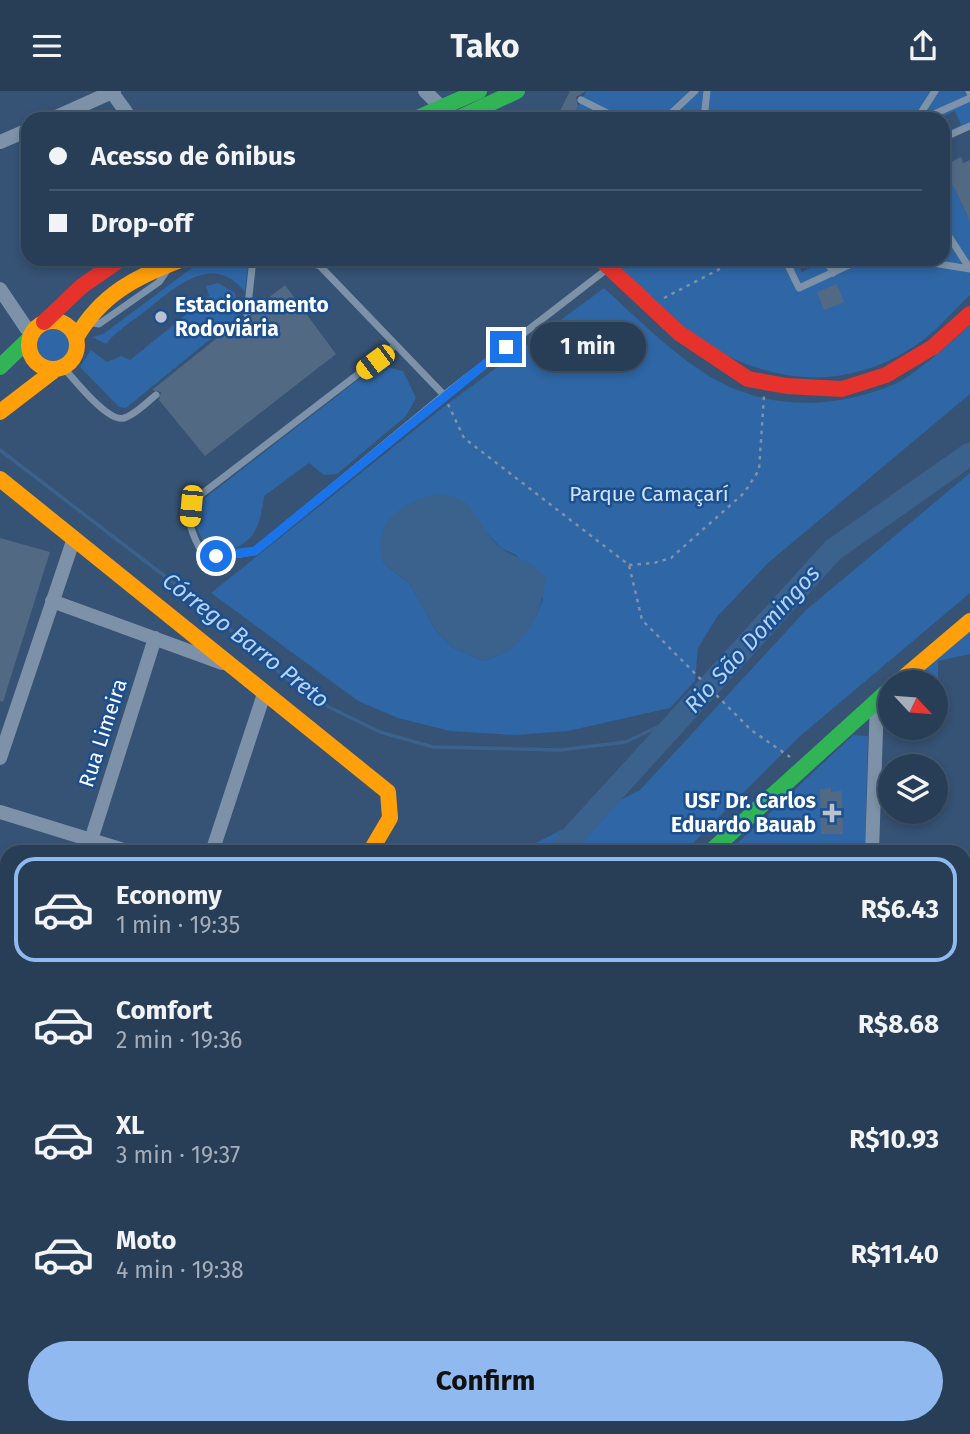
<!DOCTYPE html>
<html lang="en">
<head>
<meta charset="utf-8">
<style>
	:root { --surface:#283e57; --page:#344961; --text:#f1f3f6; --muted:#a5aeba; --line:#44576d; --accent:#90b9f0 }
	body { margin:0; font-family:"Fira Sans",sans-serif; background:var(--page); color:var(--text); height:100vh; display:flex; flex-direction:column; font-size:26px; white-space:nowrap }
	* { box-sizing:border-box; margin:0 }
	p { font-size:23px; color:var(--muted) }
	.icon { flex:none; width:38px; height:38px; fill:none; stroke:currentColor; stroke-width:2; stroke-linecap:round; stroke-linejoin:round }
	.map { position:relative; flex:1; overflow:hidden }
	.details { position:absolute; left:0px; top:754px; width:971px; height:590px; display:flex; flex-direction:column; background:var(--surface); border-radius:21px 21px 0 0; box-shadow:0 4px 10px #0003,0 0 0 2px var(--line) }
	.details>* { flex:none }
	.top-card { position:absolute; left:21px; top:21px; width:929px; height:154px; border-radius:21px; box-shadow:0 4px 10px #0003,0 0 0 2px var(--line); display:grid; align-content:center; height:154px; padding:0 28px; background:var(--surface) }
	.needle { width:46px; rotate:116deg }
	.buttons { position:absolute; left:878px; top:579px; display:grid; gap:14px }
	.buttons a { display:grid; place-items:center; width:70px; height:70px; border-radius:50%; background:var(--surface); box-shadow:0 4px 10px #0003,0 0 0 2px var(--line); font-size:35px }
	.end { position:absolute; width:32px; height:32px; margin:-16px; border:9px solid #1a73e8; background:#fff; box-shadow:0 0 0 4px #fff }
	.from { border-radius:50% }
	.bubble { position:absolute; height:49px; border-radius:24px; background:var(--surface); box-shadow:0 4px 10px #0003,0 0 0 2px var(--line); font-size:23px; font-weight:700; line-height:49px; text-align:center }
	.car { position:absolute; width:21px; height:42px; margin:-21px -10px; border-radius:9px; box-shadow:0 0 5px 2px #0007; background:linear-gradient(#f5c518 24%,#345 0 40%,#f5c518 0 76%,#345 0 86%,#f5c518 0) }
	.top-card b { display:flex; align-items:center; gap:24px; height:66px; font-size:26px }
	.top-card b+b { border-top:2px solid var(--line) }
	.top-card i { width:18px; height:18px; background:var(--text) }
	ul { padding:12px 0 0; list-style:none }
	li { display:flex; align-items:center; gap:21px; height:105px; margin:0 14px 10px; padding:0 14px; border:4px solid transparent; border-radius:21px }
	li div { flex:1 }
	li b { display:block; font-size:26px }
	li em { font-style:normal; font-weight:700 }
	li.selected { border-color:var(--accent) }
	li>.icon { width:63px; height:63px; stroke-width:1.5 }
	.action { display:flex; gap:14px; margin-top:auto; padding:14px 28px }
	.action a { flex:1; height:80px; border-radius:42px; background:var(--accent); color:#111; font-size:28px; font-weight:700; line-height:80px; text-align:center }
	header { display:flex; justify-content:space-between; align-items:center; height:91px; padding:0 28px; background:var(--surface); font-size:32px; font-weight:700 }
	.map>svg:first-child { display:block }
	.green { fill:#2f66a5; fill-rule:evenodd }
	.water { fill:#3b618d }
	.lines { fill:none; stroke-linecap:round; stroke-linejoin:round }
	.stream { stroke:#3b618d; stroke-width:3.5 }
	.river { stroke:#3b618d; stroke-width:23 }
	.building { fill:#526984 }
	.path { stroke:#7d92a8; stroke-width:2.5; stroke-dasharray:3.5 5; stroke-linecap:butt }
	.lane { stroke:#7d92a8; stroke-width:7 }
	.street { stroke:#7d92a8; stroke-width:14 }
	.fast { stroke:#30b455; stroke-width:16 }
	.slow { stroke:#ff9f0a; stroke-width:16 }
	.jam { stroke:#e5322d; stroke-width:16 }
	.rail-casing { stroke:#7e92a7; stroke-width:6 }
	.rail { stroke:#1b4f8f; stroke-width:3.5; stroke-dasharray:10; stroke-linecap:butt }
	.route { stroke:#1a73e8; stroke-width:9 }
	.poi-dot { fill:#b9c2ce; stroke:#1b4f8f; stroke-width:2.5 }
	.labels { text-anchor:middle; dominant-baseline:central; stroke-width:5; stroke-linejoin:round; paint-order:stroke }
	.poi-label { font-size:21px; font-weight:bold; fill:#fff; stroke:#1b4f8f; text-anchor:start }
	.park-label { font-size:21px; fill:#cfe3fa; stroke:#1b4f8f }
	.street-label { font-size:21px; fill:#fff; stroke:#1b4f8f }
	.water-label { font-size:23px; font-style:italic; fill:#b5d3f5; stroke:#1b4f8f }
</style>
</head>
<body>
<header><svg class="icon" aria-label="menu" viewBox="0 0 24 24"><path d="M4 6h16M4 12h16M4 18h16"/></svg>Tako<svg class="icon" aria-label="share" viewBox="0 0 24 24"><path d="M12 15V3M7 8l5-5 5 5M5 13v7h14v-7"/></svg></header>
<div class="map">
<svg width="970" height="1343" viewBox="0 0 970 1343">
	<rect width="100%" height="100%" fill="#365274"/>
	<path class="green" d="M586 0H970V38L943 50V42L961 34 955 20 937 28H572Z
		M970 87V96L957 103 966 123 970 122V204C951 222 932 245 910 258 827 310 742 285 669 228 647 211 628 188 608 168H795L802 181 818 173 816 168H943V161L946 165 951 162 947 155 943 157V99Z
		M204 168H249L245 201C213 161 177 195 148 218 134 229 117 239 106 253L92 246 103 243Z
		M218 192 235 202 241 223 126 317 119 316 80 276 91 259 107 271 121 265 130 269 209 205 206 195Z
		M604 197C634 224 663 254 697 277 755 319 829 321 895 293 914 285 953 249 970 234V303L768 472 717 526 698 557 695 590 670 617 568 640 516 644 450 640 398 627 358 610 211 502 442 317ZM468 414 480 435 501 457 516 464 543 508C531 541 517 560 483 570L452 556 436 540 410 493 383 472Z
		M36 255a17 17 0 1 1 34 0a17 17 0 1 1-34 0Z
		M383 275 403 280 416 307 406 325 337 383 324 384 309 372 264 405C260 434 256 453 224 460L203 450 195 433 201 410 372 278Z
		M970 382V502L799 646 684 761H518L640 699 806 519Z
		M970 538V563L938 570V592H908Z
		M853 644 868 645 865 761H728Z
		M0 897 7 898V994H0Z
		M0 1036 7 1037V1337H111L0 1341Z
		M495 1337H636L634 1343H458Z"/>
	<path class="water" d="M437 403C447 405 460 406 468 414 480 426 485 445 501 457 517 468 533 471 546 487 539 530 527 557 483 570L452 556 436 540 410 493 383 472C372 431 400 412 437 403Z"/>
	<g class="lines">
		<path class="stream" d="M0 359 196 509 285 586 329 616 380 641 433 656 561 659 626 651 686 622
			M0 1103 7 1061"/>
		<path class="river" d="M558 761 833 459 970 363
			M0 920 7 921"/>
	</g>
	<path class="building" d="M570 0H586L576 6 578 15 573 26 560 20Z
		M961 66 963 72 970 69V131L953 94 943 99V82L949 79 947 73Z
		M837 193 844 211 824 219 817 201Z
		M285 194 336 263 205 365 159 309 161 301 152 299 242 227 250 228 254 218Z
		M0 447 50 461 3 611 0 610Z
		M831 697V701L842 700 843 743H821L820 698Z"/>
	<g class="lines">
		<path class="path" d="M664 207 739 168
			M448 313 464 347 629 474 642 529 751 639 790 666
			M629 474 654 472 671 467 744 402 759 379 764 305"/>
		<path class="lane" d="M969 0 970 2
			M581 9 619 28
			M665 28 695 0
			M704 28 707 0
			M917 28 935 0
			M923 28 970 7
			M943 47 970 35
			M943 136 970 178
			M300 168 320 175 444 304
			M785 168 799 197 862 168
			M826 168 833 182
			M909 168 970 178
			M247 223 253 168
			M88 231 99 233 159 191 168 178
			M396 254 203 402C184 423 188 435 200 458 220 466 234 465 255 460L444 304 607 178
			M63 276C74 288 108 332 124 327 135 324 147 311 156 304"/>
		<path class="street" d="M111 0 131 28
			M425 0 446 21
			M52 28 114 0
			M0 51 28 39
			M0 198 31 244
			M52 510 222 572
			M0 667 74 447
			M0 721 130 761
			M91 749 155 547
			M212 761 264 603
			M872 761 877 609
			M964 881 970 879
			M0 882 7 881
			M964 1158 970 1156
			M964 1312 970 1307
			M931 1343 938 1337"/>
		<path class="fast" d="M415 28 479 0
			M457 28 517 0
			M0 276 30 247
			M710 761 891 597"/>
		<path class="slow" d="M29 254a24 24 0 1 1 48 0a24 24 0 1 1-48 0Z
			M76 247C101 203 137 185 183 168
			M0 321 56 278
			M0 388 388 701 390 727 370 761
			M897 592 970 530
			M0 1012 7 1014"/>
		<path class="jam" d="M600 168 679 242 748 288 787 295 842 298 886 284 933 256 970 223
			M44 231 82 195 121 168"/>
		<g class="rail-casing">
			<path id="rail" d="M964 1216 970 1215
				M434 1343 462 1337"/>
		</g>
		<use href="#rail" class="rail"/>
	</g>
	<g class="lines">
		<path class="route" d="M216 465 255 460 506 256"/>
	</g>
	<g class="poi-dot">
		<circle cx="161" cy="226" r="7"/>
		<path d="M828.5 711.5h7v7h7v7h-7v7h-7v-7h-7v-7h7z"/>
	</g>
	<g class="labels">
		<g class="poi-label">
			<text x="175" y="214">Estacionamento<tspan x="175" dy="24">Rodoviária</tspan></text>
			<text x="816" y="710" text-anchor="end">USF Dr. Carlos<tspan x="816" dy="24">Eduardo Bauab</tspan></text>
		</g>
		<g class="park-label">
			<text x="649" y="403">Parque Camaçarí</text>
		</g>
		<g class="street-label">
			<text transform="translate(103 642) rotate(-72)">Rua Limeira</text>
		</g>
		<g class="water-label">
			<text transform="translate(752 548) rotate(-48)">Rio São Domingos</text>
			<text transform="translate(246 549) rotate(38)">Córrego Barro Preto</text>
		</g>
	</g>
</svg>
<div class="buttons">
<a><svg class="needle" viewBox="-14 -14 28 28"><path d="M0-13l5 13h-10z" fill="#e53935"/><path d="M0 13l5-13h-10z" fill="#a5aeba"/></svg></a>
<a><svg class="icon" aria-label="layers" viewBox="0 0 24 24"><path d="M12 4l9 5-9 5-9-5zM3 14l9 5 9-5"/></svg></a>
</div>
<i class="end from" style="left:216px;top:465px"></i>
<i class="end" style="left:506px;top:256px"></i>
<div class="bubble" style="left:530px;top:231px;width:116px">1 min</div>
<i class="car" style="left:375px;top:271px;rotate:233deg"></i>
<i class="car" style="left:191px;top:415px;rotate:185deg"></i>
<div class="top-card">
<b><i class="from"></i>Acesso de ônibus</b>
<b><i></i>Drop-off</b>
</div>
<section class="details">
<ul>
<li class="selected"><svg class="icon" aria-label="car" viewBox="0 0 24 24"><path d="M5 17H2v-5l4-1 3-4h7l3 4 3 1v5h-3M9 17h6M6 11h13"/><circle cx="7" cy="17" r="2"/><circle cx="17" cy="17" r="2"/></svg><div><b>Economy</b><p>1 min · 19:35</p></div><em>R$6.43</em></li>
<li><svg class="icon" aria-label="car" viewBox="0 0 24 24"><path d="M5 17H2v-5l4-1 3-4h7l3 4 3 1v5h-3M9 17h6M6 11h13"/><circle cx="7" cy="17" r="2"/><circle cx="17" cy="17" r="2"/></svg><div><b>Comfort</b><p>2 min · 19:36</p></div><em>R$8.68</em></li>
<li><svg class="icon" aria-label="car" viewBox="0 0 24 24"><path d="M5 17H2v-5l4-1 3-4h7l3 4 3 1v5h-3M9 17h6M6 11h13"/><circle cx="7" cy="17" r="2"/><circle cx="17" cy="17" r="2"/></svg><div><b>XL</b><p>3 min · 19:37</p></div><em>R$10.93</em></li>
<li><svg class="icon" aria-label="car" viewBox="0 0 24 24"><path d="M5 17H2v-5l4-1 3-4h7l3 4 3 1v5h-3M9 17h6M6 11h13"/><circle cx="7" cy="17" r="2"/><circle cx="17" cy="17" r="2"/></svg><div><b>Moto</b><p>4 min · 19:38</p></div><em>R$11.40</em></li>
</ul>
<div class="action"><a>Confirm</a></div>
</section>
</div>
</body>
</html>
